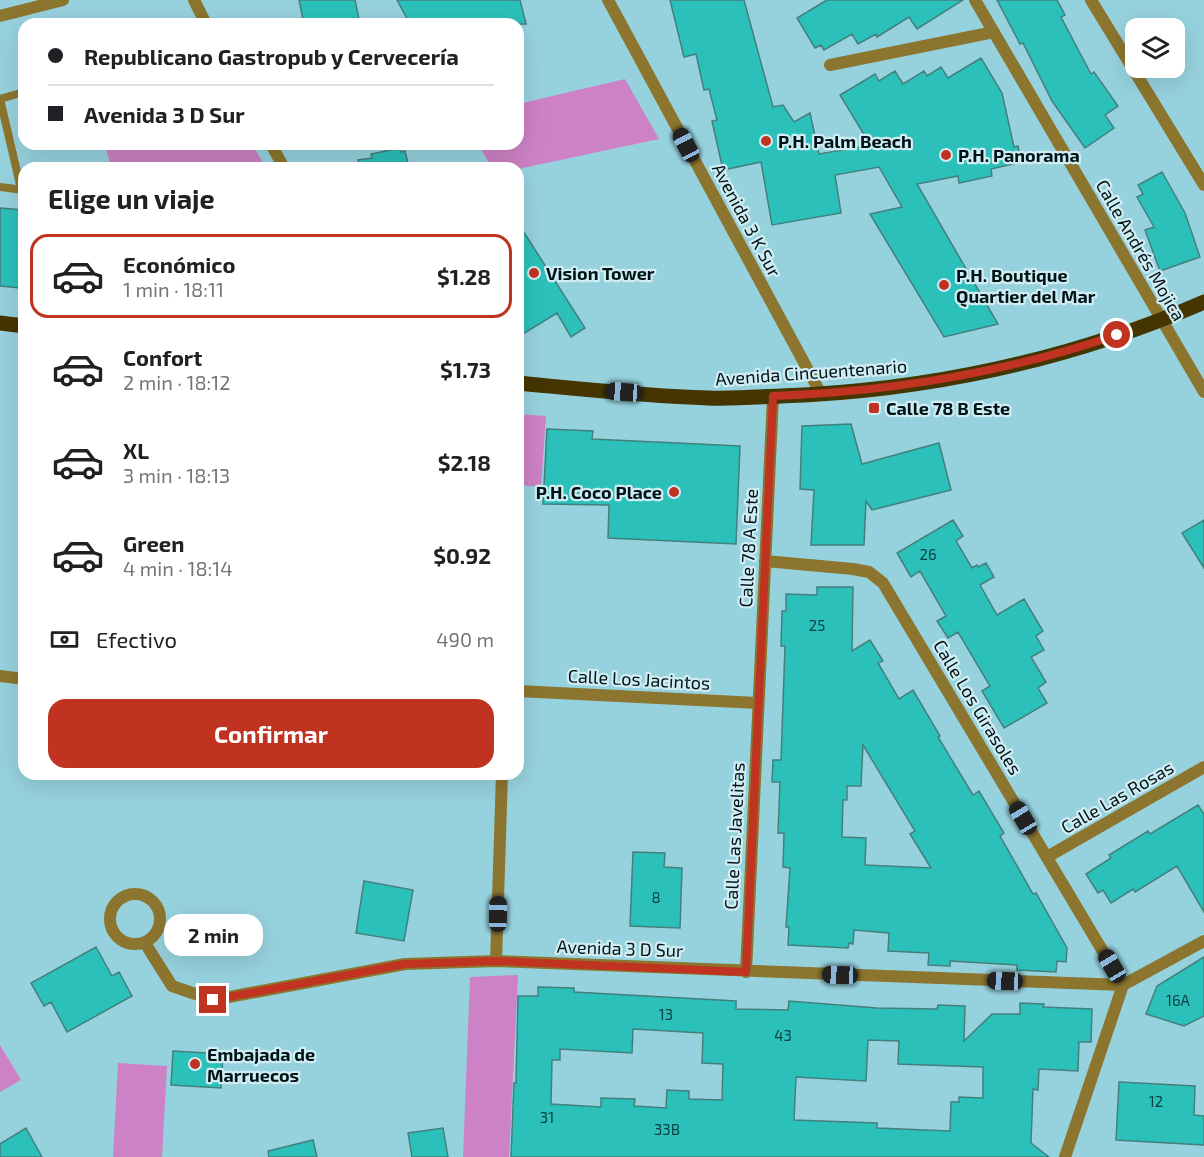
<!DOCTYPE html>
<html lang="es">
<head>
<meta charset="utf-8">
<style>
	:root { --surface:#fff; --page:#f6f6f6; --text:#202124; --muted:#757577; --line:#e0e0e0; --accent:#c03321 }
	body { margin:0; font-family:"Exo 2",sans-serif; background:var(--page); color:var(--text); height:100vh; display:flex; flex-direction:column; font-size:22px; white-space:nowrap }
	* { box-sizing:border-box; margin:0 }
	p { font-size:20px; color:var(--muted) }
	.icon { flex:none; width:33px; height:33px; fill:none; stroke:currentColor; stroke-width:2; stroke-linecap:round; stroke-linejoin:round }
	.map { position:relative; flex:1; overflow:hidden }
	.panel { position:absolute; left:18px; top:162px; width:506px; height:618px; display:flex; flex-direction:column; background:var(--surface); border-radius:18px; box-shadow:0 6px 24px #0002 }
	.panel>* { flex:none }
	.banner { position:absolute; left:18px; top:18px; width:506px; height:132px; border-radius:18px; box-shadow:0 6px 24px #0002; display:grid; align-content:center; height:132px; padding:0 30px; background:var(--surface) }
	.tools { position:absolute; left:1125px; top:18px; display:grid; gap:12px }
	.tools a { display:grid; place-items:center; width:60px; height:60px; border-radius:12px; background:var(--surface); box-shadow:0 6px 24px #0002; font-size:30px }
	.end { position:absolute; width:27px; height:27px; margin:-14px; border:8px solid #c03321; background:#fff; box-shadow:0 0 0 3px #fff }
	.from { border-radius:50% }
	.bubble { position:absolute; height:42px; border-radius:18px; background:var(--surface); box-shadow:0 6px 24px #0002; font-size:20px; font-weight:700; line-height:42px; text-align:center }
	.car { position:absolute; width:18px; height:36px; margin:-18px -9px; border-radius:8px; box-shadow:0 0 4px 2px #0007; background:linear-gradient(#222 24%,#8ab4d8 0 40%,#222 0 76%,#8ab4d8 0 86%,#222 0) }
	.banner b { display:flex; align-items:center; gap:21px; height:57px; font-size:22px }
	.banner b+b { border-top:2px solid var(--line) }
	.banner i { width:15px; height:15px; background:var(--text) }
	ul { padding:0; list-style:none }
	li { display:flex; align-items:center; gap:18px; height:84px; margin:0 12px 9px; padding:0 18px; border:3px solid transparent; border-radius:18px }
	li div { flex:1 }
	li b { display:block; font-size:22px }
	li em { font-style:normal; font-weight:700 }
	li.active { border-color:var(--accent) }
	li>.icon { width:54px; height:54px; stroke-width:1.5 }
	h2 { padding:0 30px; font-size:27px; line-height:72px }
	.pay { display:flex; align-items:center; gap:15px; height:66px; padding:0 30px; font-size:22px }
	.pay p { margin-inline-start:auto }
	.action { display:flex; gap:12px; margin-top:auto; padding:12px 30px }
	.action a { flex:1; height:69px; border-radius:18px; background:var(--accent); color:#fff; font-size:24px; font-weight:700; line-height:69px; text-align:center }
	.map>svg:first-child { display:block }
	.green { fill:#cd82c5 }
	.building { fill:#2cc0ba; stroke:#43807c; stroke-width:1.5; fill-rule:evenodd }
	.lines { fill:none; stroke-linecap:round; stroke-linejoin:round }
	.service { stroke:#8c752e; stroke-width:8 }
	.minor { stroke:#8c752e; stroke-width:12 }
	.primary { stroke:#453500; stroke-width:15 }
	.route { stroke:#c03321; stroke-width:8 }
	.poi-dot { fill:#c03321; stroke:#d0edf3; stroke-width:2 }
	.labels { text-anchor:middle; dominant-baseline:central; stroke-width:4.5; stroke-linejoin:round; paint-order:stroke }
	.number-label { font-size:15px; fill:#0b3e40 }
	.poi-label { font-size:18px; font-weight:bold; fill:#001317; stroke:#d0edf3; text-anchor:start }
	.street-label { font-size:18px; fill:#001317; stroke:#d0edf3 }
</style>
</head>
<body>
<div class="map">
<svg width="1204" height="1157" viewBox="0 0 1204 1157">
	<rect width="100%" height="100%" fill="#96d2de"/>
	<path class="green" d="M625 79 659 139 518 169 492 168 478 144H518V104Z
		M105 144H252L265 166 110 163Z
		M518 414 546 416 541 487 518 485Z
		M518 975 509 1157H463L470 977Z
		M0 1045 21 1080 0 1092Z
		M118 1063 167 1066 162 1157H113Z"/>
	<path class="building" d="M299 0H355L360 24H304Z
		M397 0H520L526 24H410Z
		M670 0H744L773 107 783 105 794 122 810 113 819 154 867 146 864 141H868L840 95 857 85 875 74 879 81 895 71 903 84 924 71 927 76 941 67 948 78 981 58 1002 93 1014 147 1018 146 1021 162 991 169 992 176 959 183 958 176 917 184 998 324 944 337 870 214 902 207 879 167 835 175 841 213 772 225 761 162 723 170 712 121 717 120 709 89 704 90 696 54 684 57Z
		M827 0H963L917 29 909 17 877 37 876 34 858 44 852 34 824 50 821 45 815 48 797 18Z
		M997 0H1057L1065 15 1061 17 1091 74 1094 72 1118 106 1105 115 1114 128 1085 148 1052 101 1023 43 1020 44Z
		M400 148 401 152 405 151 409 168H359L358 160 372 158 371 154Z
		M1162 172 1185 213 1200 257 1160 271 1145 230 1154 227 1137 197 1143 194 1138 185Z
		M0 208 24 210V254L20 288 0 286Z
		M518 223 585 328 571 337 557 313 518 337Z
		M851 424 862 464 939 443 951 490 872 510 866 501 864 545H811L814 490 800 489 802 426Z
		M547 429 593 431 592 439 740 446 736 544 608 538 609 505 543 504Z
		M953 520 963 536 956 541 972 568 977 565 978 567 986 563 994 577 980 585 997 615 1024 599 1043 631 1036 636 1044 650 1031 657 1046 682 1038 688 1047 703 1004 728 982 691 990 686 958 632 948 638 937 621 946 616 920 571 911 577 897 553Z
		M1204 520V568L1182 533Z
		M817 587H853L852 651 870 640 883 661 878 663 899 699 913 690 940 736 938 737 973 795 979 791 1004 833 1000 836 1033 894 1036 893 1067 948 1066 962 1057 961 1056 972 1017 970V965L950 961V966L928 965 929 953 888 951 889 933 854 930 853 944 849 943 848 948 788 945 789 927H786L790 868 783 867 784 833H778L780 782H772L773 760H781L785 646H781L782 611H786V594L817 595ZM863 745 915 831 910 834 931 868 865 865 866 838 842 837 843 800H847V786H861Z
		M1198 805 1204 814V912L1177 866 1135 892 1133 889 1111 903 1103 890 1098 893 1086 874 1111 858 1109 855 1148 831 1150 834Z
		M633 852 665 853 664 867 682 868 680 928 630 926Z
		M364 881 413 890 404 941 356 933Z
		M96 947 112 976 119 972 132 996 67 1032 51 1002 44 1006 31 983Z
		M1204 957V1016L1184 1026 1146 1014 1157 986Z
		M538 987 574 988V992L736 1001V1009L788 1010 789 1001 877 1008 937 1009 938 1005 965 1006 964 1041 992 1014H1020V1003L1044 1004 1043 1007 1092 1009 1091 1042H1079L1078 1071 1039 1069 1038 1090 1033 1089 1031 1143 1049 1157H511L514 1083H516L518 996H538ZM633 1029 703 1033 702 1063 723 1064 722 1100 689 1099V1091L667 1090 666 1108 634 1106 635 1099 601 1098V1107L551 1104 552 1060H560V1049L632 1053ZM868 1040 899 1041 898 1064 983 1067V1098L959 1097V1102H951L950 1131 877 1128V1123L794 1120 796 1077 866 1081Z
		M173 1051 223 1054 221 1088 171 1085Z
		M1119 1082 1195 1086 1194 1115 1204 1116V1145L1116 1140Z
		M26 1128 42 1157H0V1144Z
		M443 1128 448 1157H412L408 1133Z
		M313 1140 317 1157H269L268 1151Z"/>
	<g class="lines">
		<path class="service" d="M0 99 21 189
			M0 99 24 92
			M0 187 24 190"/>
		<path class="minor" d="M194 0 206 24
			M608 0 821 394
			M975 0 1204 392
			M1091 0 1204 185
			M0 16 63 0
			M830 65 994 32
			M271 144 284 168
			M765 561 853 569 869 572 883 583 1123 985
			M0 676 24 679
			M518 691 758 703
			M1047 857 1204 767
			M110 919a25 25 0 1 1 50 0a25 25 0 1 1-50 0Z
			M145 943 172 986 213 1000 405 964 496 961 1123 985
			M496 961 502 774
			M746 972 773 396
			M1123 985 1204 941
			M1065 1157 1123 985"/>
		<path class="primary" d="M0 323 24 326
			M518 383C581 389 645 396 708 398 732 399 757 397 781 396 926 391 1071 360 1204 302"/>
	</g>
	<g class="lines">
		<path class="route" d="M213 1000 405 964 496 961 746 972 773 396C892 392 1004 373 1117 335"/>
	</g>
	<g class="poi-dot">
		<circle cx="766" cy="141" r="6"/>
		<circle cx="946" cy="155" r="6"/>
		<circle cx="534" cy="273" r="6"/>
		<circle cx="944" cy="285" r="6"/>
		<rect x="868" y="402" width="12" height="12" rx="3"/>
		<circle cx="674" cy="492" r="6"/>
		<circle cx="195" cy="1064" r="6"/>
	</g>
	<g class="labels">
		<g class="number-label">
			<text x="928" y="554">26</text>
			<text x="817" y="625">25</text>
			<text x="656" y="897">8</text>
			<text x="1178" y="1000">16A</text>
			<text x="666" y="1014">13</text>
			<text x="783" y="1035">43</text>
			<text x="1156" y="1101">12</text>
			<text x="547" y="1117">31</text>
			<text x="667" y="1129">33B</text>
		</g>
		<g class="poi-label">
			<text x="778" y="141">P.H. Palm Beach</text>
			<text x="958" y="155">P.H. Panorama</text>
			<text x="546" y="273">Vision Tower</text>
			<text x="956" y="275">P.H. Boutique<tspan x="956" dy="21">Quartier del Mar</tspan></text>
			<text x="886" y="408">Calle 78 B Este</text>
			<text x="662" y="492" text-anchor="end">P.H. Coco Place</text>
			<text x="207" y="1054">Embajada de<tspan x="207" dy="21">Marruecos</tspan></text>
		</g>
		<g class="street-label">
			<text transform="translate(747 220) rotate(62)">Avenida 3 K Sur</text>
			<text transform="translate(1141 250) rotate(60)">Calle Andrés Mojica</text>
			<text transform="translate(811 372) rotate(-4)">Avenida Cincuentenario</text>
			<text transform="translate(748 548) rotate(-87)">Calle 78 A Este</text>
			<text transform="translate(639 679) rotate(3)">Calle Los Jacintos</text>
			<text transform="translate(978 707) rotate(59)">Calle Los Girasoles</text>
			<text transform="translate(1117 797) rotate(-30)">Calle Las Rosas</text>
			<text transform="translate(734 836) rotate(-87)">Calle Las Javelitas</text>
			<text transform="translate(620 948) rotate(2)">Avenida 3 D Sur</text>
		</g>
	</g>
</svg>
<div class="tools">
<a><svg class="icon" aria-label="layers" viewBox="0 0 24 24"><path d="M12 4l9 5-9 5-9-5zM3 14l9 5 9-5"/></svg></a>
</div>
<i class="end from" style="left:1117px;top:335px"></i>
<i class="end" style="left:213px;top:1000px"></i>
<div class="bubble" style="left:164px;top:914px;width:99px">2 min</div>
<i class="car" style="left:686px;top:145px;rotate:332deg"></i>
<i class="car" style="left:624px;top:392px;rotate:274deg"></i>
<i class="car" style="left:1023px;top:818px;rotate:329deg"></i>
<i class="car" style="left:498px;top:914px;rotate:1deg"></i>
<i class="car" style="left:1112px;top:966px;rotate:329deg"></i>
<i class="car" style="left:840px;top:975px;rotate:272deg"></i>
<i class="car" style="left:1005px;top:981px;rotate:272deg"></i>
<div class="banner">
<b><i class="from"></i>Republicano Gastropub y Cervecería</b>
<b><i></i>Avenida 3 D Sur</b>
</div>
<section class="panel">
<h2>Elige un viaje</h2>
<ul>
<li class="active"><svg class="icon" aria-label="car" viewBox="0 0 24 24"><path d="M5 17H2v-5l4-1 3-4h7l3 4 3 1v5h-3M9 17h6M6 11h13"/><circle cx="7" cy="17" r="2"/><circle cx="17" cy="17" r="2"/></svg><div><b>Económico</b><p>1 min · 18:11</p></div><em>$1.28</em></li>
<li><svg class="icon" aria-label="car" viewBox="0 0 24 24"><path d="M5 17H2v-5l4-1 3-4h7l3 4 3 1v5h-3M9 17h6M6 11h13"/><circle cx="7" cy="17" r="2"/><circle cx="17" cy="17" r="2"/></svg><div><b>Confort</b><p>2 min · 18:12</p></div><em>$1.73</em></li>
<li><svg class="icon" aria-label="car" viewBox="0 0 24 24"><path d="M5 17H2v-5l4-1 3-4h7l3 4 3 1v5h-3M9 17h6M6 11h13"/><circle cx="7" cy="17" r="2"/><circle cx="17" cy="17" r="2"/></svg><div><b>XL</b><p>3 min · 18:13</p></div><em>$2.18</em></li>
<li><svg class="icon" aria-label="car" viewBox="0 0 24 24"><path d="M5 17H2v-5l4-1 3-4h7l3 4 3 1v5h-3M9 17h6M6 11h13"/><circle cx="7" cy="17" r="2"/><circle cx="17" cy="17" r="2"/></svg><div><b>Green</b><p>4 min · 18:14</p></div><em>$0.92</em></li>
</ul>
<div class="pay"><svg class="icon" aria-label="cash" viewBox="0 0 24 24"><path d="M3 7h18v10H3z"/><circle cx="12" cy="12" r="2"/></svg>Efectivo<p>490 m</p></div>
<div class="action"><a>Confirmar</a></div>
</section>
</div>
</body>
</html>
